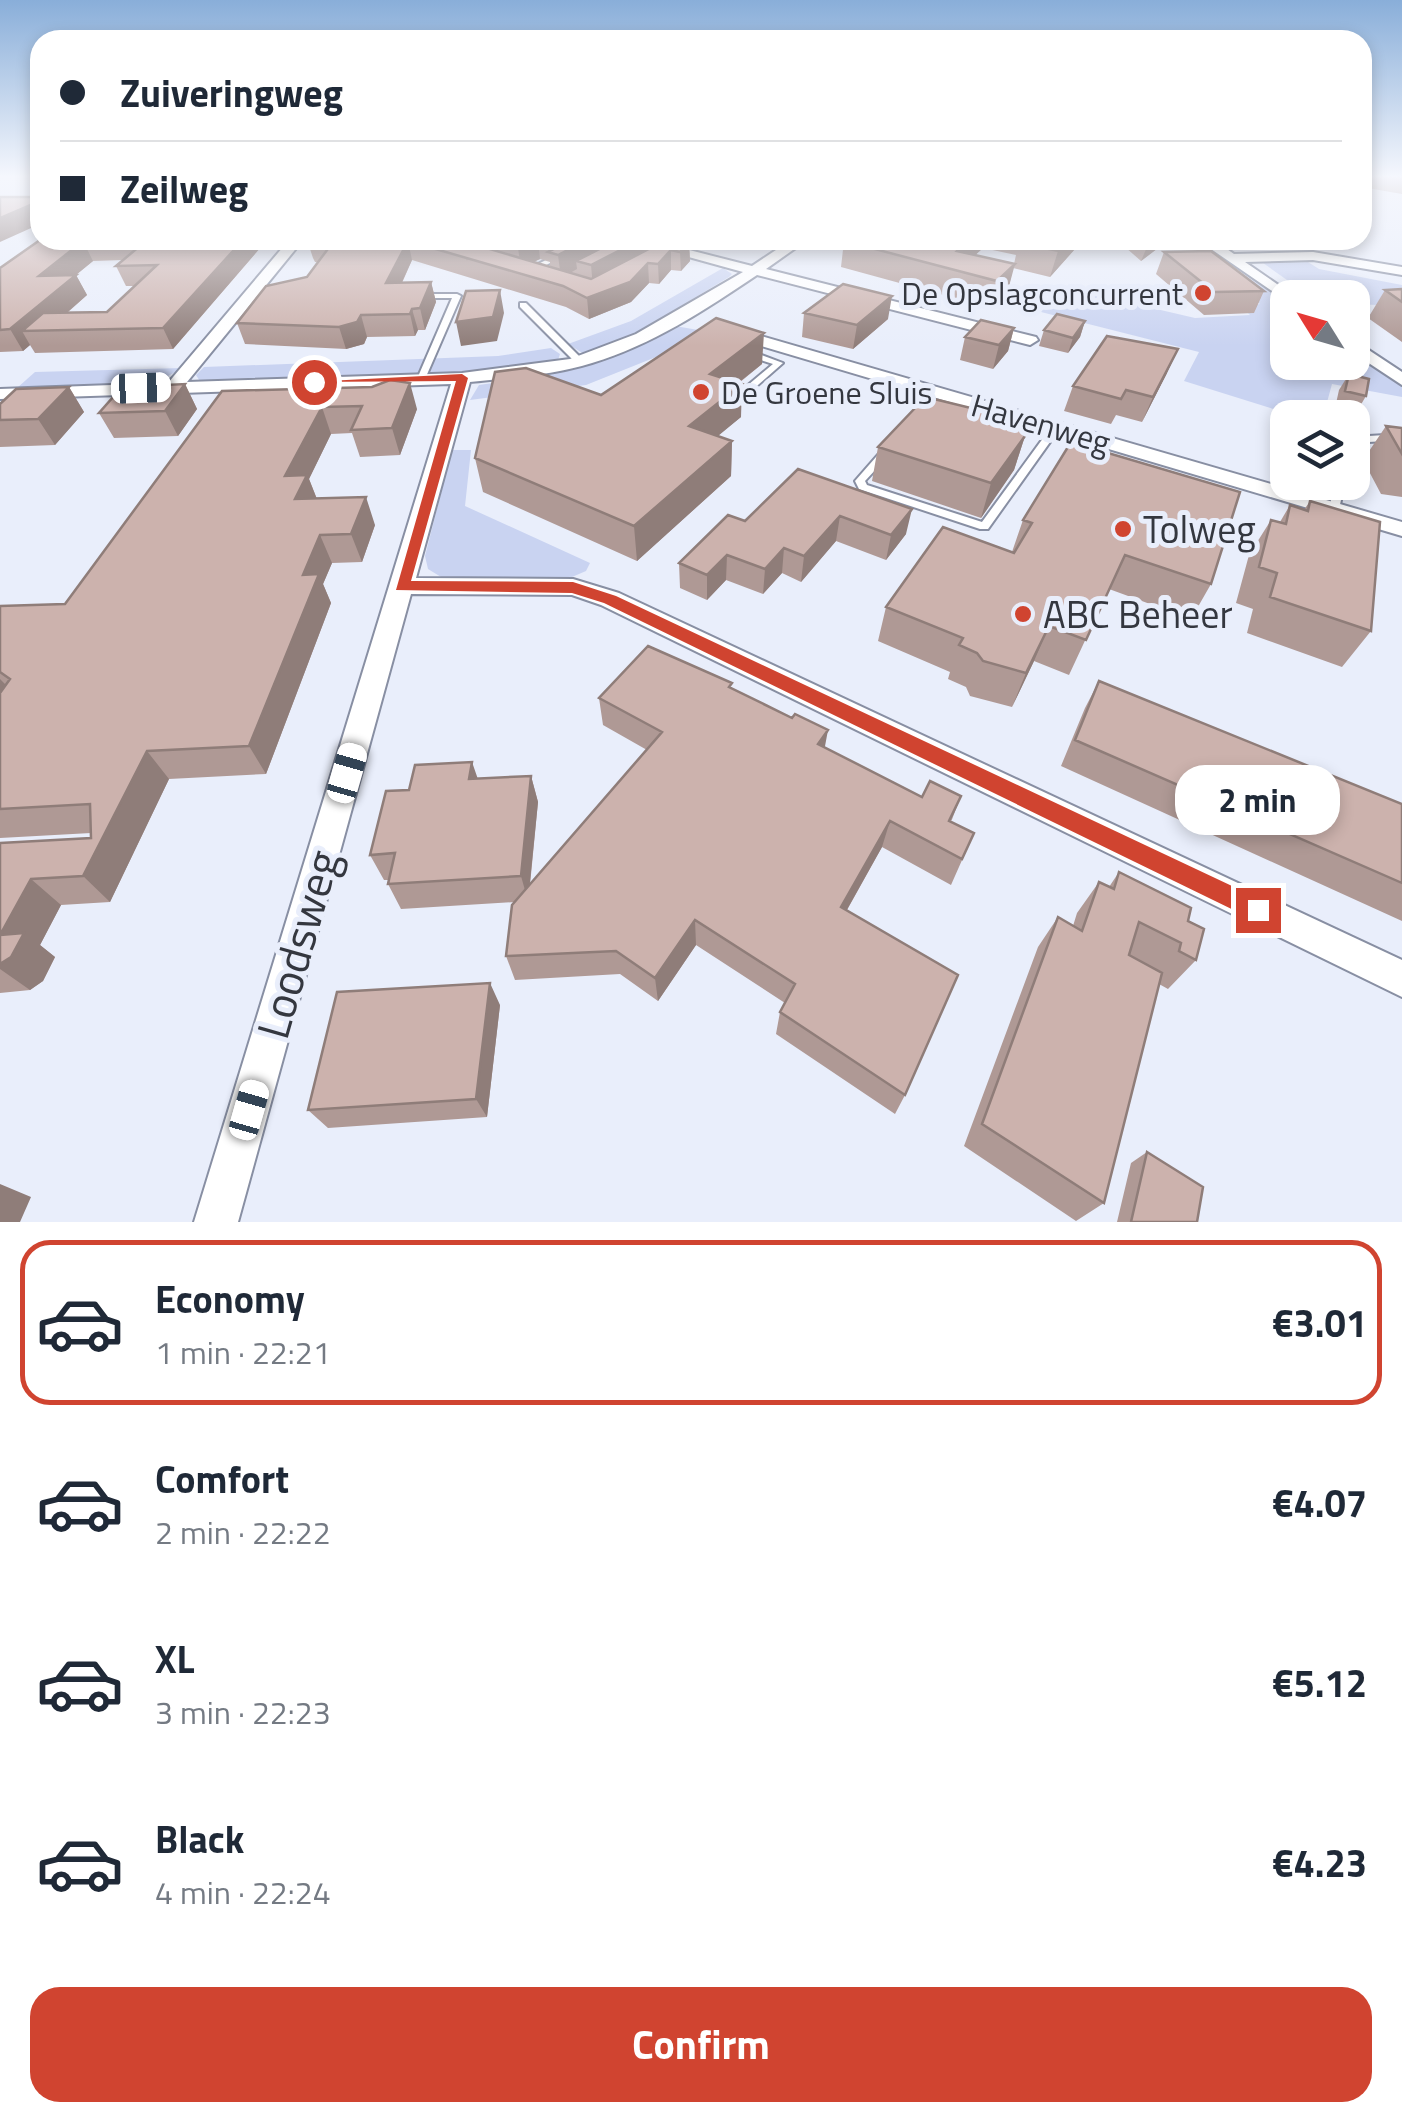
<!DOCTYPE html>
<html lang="en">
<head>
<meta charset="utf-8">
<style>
	:root { --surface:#fff; --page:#f6f6f7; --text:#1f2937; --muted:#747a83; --line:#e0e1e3; --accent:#d04430 }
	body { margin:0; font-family:"Titillium Web",sans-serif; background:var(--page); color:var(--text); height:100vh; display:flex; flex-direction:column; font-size:38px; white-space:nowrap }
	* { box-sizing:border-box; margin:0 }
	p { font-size:32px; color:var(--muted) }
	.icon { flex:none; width:55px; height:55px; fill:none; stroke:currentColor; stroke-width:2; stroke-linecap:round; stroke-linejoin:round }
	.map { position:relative; height:1222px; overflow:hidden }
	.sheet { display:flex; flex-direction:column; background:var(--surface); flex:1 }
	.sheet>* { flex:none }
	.guide { position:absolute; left:30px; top:30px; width:1342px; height:220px; border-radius:30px; box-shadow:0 5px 15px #0003; display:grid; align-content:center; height:220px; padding:0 30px; background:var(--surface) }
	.needle { width:65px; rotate:307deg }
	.fabs { position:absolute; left:1270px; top:280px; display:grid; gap:20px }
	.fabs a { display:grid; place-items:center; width:100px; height:100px; border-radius:20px; background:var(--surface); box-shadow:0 5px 15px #0003; font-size:50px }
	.end { position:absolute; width:45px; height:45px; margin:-22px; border:12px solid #d04430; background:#fff; box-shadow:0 0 0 5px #fff }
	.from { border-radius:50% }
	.bubble { position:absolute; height:70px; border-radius:30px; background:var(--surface); box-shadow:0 5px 15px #0003; font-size:32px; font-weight:700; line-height:70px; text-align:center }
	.car { position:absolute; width:30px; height:60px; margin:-30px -15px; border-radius:12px; box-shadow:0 0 8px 2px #0007; background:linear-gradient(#fff 24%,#345 0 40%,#fff 0 76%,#345 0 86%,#fff 0) }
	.guide b { display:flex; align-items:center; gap:35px; height:95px; font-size:38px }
	.guide b+b { border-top:2px solid var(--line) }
	.guide i { width:25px; height:25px; background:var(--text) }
	ul { padding:18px 0 0; list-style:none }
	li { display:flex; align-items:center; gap:30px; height:165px; margin:0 20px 15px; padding:0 10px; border:5px solid transparent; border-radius:30px }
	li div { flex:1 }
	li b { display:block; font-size:38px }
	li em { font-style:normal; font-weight:700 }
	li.on { border-color:var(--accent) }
	li>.icon { width:90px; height:90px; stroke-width:1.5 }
	.primary-button { display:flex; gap:20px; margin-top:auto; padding:20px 30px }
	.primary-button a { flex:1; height:115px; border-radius:30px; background:var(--accent); color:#fff; font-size:40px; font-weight:700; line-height:115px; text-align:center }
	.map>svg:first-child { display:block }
	.green { fill:#c9d3f1 }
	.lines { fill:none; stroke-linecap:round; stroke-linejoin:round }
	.service-casing { stroke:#888fa3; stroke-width:4 }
	.minor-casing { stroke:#888fa3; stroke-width:4 }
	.service { fill:#fff; fill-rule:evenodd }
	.minor { fill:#fff; fill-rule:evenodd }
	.wall { fill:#af9995; fill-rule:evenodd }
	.shaded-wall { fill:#8f7d79 }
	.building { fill:#ccb2ad; stroke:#8f7d79; stroke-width:2.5 }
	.route { fill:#d04430 }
	.poi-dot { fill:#d04430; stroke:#e9eefb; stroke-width:4 }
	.labels { text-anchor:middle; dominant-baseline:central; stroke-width:10; stroke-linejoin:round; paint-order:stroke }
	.far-poi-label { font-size:32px; fill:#34373f; stroke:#e9eefb; text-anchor:end }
	.far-street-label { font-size:32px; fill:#34373f; stroke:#e9eefb }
	.poi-label { font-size:38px; fill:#34373f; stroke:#e9eefb; text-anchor:start }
	.near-street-label { font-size:45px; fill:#34373f; stroke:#e9eefb }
</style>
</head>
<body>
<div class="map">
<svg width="1402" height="1222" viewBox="0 0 1402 1222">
	<rect width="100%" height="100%" fill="#e9eefb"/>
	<path class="green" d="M1300 257 1319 269 1402 285V306L1353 304 1352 298 1311 297 1256 258Z
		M723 268 732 274 729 277 615 346 584 354 568 344 631 321Z
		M1237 270 1287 303 1288 362H1352L1353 351 1402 387V397L1332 384 1323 417H1299L1184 381 1199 352 1041 312 1062 287 1195 318 1250 315 1241 306 1260 304 1218 271Z
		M675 326 716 333 586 385 470 400 479 385C547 375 617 364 675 326Z
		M551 348 560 354 558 360 478 374 201 383 196 375 204 367 498 356Z
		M183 368 151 385 17 388 35 372Z
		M452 450H471L465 506 590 563 586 571 572 577 446 580 428 569 425 556Z"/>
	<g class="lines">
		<g class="service-casing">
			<path id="service" d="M586 240H594L529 274 522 272Z
				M417 294H457L461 296 425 379 421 382 417 379 452 298H420L416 296Z
				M520 303H526L582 359V363H576L520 307Z
				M745 351H751L783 363 735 405H729V401L773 364 745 355Z
				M1055 425 1060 428 988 529H980L859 489 855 481 883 449H891V453L865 481 867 485 982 522 1052 426Z
				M1402 434V440L1352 443V437Z
				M1335 482H1345L1339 509 1334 512 1329 509Z"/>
		</g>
		<g class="minor-casing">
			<path id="minor" d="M289 240H303L187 382 462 373 570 359 636 334 743 272 627 240H650L752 266 791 240H807L766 269 1036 337 1038 340 1030 345 757 275C705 310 652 345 592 363 553 375 511 378 470 382L416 578 573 579 619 593 1402 960V997L601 605 572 595 411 594 238 1222H194L451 384 0 399V389L168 383Z
				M1198 240H1214L1234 254 1313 252 1402 267V275L1313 260 1245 262 1293 295 1295 298H1288V302Z
				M730 327 1402 522V536L724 335V329Z
				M1352 339 1402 372V385L1352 352Z"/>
		</g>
		<use href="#service" class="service"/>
		<use href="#minor" class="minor"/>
	</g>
	<path class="wall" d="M1362 175H1402V194L1362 187Z
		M40 240H267L173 349 35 353 30 345 23 351 0 352V268ZM123 260 116 266 126 286H135L107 312 67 313 87 295 76 275 93 261Z
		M307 240H733L715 250 689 246 690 261 681 271 671 270 659 284 649 283 631 302 589 319 566 307 412 260 402 283 431 282 436 302 425 330H418L415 336 367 337 364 344 346 349 245 344 237 323 307 277 318 262H315L313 258ZM540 259 550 262V267L533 262Z
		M846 240H1083L1050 277 1013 268 1008 290 991 308 841 267 844 241ZM983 248 1016 255 1014 264 975 255Z
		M1117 240H1164L1162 245 1141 261Z
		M1262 240H1307L1305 245Z
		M1164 252 1264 291 1254 313 1204 315 1156 274Z
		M1402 289V342L1368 318 1385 290Z
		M804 313 888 319 853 349 802 337Z
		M1085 321 1080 337 1068 353 1039 346 1044 330Z
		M1014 328 1008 351 993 369 960 360 965 337Z
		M762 364 739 383 741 417 717 436 732 441 731 476 637 561 483 492 475 458 601 395Z
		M1167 373 1142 422 1116 415 1111 424 1064 411 1073 386Z
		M1349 374 1366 396 1356 413 1335 408 1339 390Z
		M185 384 197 409 178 436 114 438 99 413Z
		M69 387 84 412 55 445 0 447V404Z
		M222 391 417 409 400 455 360 457 352 433 331 434 309 479 317 499 375 525 362 562 332 563 323 584 331 603 266 774 169 779 110 902 61 905 40 945 55 957 43 981 30 990 0 993V843L91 838V833L0 838V606L65 604Z
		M1386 426 1402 428V497L1381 494 1363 460Z
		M1025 436 1014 470 981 518 872 481 878 447Z
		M798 469 906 534 886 560 836 541 801 582 782 573 763 594 726 580 707 600 680 588 679 563 745 521Z
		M1310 501 1371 631 1342 667 1247 633 1253 609 1236 603 1249 555 1271 520 1280 522 1290 505 1304 510Z
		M1023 520 1211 584 1191 619 1109 589 1069 675 1034 661 1012 707 970 696 966 687 948 679 950 672 878 641 886 607 1012 552Z
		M1099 681 1402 804V921L1061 766 1085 708Z
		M731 688 824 748 922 797 961 796 951 822 974 833 951 885 882 847 847 910 905 1095 895 1114 776 1034 780 1012 785 1003 696 945 658 1001 620 974 515 980 506 956 515 902 401 909 388 884 389 880H384L370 855 409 790 478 779 531 776 538 802 530 885 647 750 603 725 599 698Z
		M1119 872 1188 921 1196 960 1168 989 1159 984 1104 1203 1076 1221 964 1146 1038 947 1058 917 1073 926 1077 913 1099 882 1109 887Z
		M500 1005 487 1117 328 1128 308 1110Z
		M1147 1152 1197 1222H1117L1131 1163Z"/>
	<path class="shaded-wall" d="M40 201V224L0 242V218Z
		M243 240H267L173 349 163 328Z
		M463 240H486L487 247 468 256 467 261Z
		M538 240 540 259 521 268 518 248Z
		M555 240H626L576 261 577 269 561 278 558 255 549 253 548 243Z
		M640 240H657V252L593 287 591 265Z
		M715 240H733L715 250Z
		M970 240H985L983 248 958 271 957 251Z
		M1068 240H1083L1050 277 1058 251Z
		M1156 240H1164L1162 245 1141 261 1147 247Z
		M83 241 93 261 50 296 39 276Z
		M408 241 412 260 392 304 386 283Z
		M689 242 690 261 681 271 680 252Z
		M671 250V270L659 284 658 264Z
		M648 263 649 283 631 302 589 319 587 298Z
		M1015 264 1008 290 991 308 997 281Z
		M76 275 87 295 47 330 22 331 30 345 23 351 10 329Z
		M431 282 436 302 425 330 420 308Z
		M500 290 504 313 497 341 461 346 456 322Z
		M892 296 888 319 853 349 857 325Z
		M412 309 418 330 415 336 410 314Z
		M361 315 367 337 364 344 346 349 339 327Z
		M1085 321 1080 337 1068 353 1073 338Z
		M1014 328 1008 351 993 369 999 345Z
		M764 333 762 364 709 406 710 374Z
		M1178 349 1167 373 1142 422 1153 397Z
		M410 383 417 409 400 455 392 428Z
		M185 384 197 409 178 436 165 411Z
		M742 384 741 417 689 460V426Z
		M69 387 84 412 55 445 38 419Z
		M322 407 331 434 309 479 318 502 307 527 285 476Z
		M1025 436 1014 470 981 518 991 483Z
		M732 441 731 476 637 561 634 526Z
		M366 497 375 525 362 562 351 534Z
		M912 509 906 534 886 560 891 535Z
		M840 516 836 541 801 582 804 556Z
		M320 535 332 563 323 584 331 603 266 774 249 746 303 575Z
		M784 548 782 573 763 594 765 569Z
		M727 555 726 580 707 600V575Z
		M1049 626 1034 661 1012 707 1026 673Z
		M0 679 11 690 0 705Z
		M828 730 823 757 818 744Z
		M147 751 169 779 110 902 83 876Z
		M472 762 481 788 469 779Z
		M531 776 538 802 528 901 521 876Z
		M890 821 882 847 835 931 841 907Z
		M31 879 61 905 40 945 55 957 43 981 30 990 0 969V935Z
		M695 920 696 945 658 1001 655 978Z
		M490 983 500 1005 487 1117 476 1099Z
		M0 1184 31 1197 20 1222H0Z"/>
	<path class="building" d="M0 197H40V201L0 218Z
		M40 240H140L83 241 39 276 76 275 10 329 0 330V268Z
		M147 240H243L163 328 22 331 43 313 107 312 157 265 116 266Z
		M311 240H463V241L591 279 666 240 689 242 680 252 671 250 658 264 648 263 630 282 587 298 563 286 408 241 386 283 431 282 420 308 412 309 410 314 361 315 357 322 339 327 237 323 266 286 307 277 333 242 309 243Z
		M490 240H536L518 248Z
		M572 240H587L558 255 548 252Z
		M617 240H640L591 265 576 261Z
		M846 240H970L957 251 1015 264 997 281 844 241Z
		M1022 240H1068L1058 251 1019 243Z
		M1138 240H1156L1147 247Z
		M1211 251 1264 291 1214 292 1164 252Z
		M843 284 892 296 857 325 804 313Z
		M1402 289V302L1385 290Z
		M500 290 493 317 456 322 466 291Z
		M1057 314 1085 321 1073 338 1044 330Z
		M716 318 764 333 710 374 742 384 689 426 732 441 634 526 475 458 495 372 526 368 601 395Z
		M981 320 1014 328 999 345 965 337Z
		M1107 336 1178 349 1153 397 1126 390 1121 399 1073 386Z
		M1349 374 1369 379 1366 396 1345 391Z
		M390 380 410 383 392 428 351 430 362 406 322 407 285 476 307 475 295 499 366 497 351 534 320 535 303 575 319 574 249 746 147 751 83 876 31 879 0 935V843L91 838 90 804 0 809V693L10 679 0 672V606L65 604 222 391 372 387Z
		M185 384 165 411 99 413 122 387Z
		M69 387 38 419 0 420V404L16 389Z
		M934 399 1012 418 1025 436 991 483 878 447 917 406Z
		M1386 426 1402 428V454Z
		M1071 442 1240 492 1211 584 1125 555 1086 640 1049 626 1026 673 983 661 977 653 959 645 963 638 886 607 943 527 1014 553 1032 523 1023 520Z
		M798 469 912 509 891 535 840 516 804 556 784 548 765 569 727 555 707 575 679 563 728 515 745 521Z
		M1310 501 1380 522 1371 631 1270 597 1277 573 1259 567 1271 520 1286 524 1290 505 1308 511Z
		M648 646 732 683 729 687 792 718 795 714 828 730 818 744 922 797 930 781 961 796 949 821 974 833 962 859 890 821 841 907 958 975 905 1095 780 1012 795 984 695 920 655 978 616 951 506 956 512 905 662 732 599 698Z
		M1099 681 1402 804V883L1075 740Z
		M472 762 469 779 531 776 521 876 388 884 395 853 370 855 386 791 409 790 415 765Z
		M1119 872 1191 908 1188 921 1204 929 1196 960 1179 951 1181 943 1139 922 1129 955 1162 973 1104 1203 982 1124 1058 917 1082 931 1099 882 1114 889Z
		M24 933 11 957 0 964V935Z
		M490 983 476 1099 308 1110 337 992Z
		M1147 1152 1203 1187 1197 1222H1131Z"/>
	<linearGradient id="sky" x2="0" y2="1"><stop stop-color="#89aed9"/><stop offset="0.51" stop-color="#f5f7fd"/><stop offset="1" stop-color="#f5f7fd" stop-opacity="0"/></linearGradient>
	<rect width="1402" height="346" fill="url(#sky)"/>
	<path class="route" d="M462 374 468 378 411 581 573 582 616 596 1266 902V918H1250L604 603 572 593 396 590 456 381 308 382Z"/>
	<g class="poi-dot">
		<circle cx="1203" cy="293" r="10"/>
		<circle cx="701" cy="392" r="10"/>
		<circle cx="1123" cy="529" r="10"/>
		<circle cx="1023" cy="614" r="10"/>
	</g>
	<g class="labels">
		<g class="far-poi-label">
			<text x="1183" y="293">De Opslagconcurrent</text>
			<text x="721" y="392" text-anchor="start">De Groene Sluis</text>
		</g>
		<g class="far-street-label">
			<text transform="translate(1041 423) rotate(16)">Havenweg</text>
		</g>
		<g class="poi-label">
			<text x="1143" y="529">Tolweg</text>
			<text x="1043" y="614">ABC Beheer</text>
		</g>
		<g class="near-street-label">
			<text transform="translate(297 944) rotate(-74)">Loodsweg</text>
		</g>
	</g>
</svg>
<div class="fabs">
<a><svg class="needle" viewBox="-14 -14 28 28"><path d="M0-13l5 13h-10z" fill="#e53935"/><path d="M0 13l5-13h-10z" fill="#747a83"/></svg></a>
<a><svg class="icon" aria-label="layers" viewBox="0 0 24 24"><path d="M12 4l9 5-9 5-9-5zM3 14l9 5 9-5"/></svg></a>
</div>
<i class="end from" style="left:314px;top:382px"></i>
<i class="end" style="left:1258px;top:910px"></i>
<div class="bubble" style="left:1175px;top:765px;width:165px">2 min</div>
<i class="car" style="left:141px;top:388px;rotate:88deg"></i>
<i class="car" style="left:347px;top:773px;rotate:16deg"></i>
<i class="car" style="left:249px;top:1110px;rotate:16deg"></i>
<div class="guide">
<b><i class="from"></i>Zuiveringweg</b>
<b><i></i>Zeilweg</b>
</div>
</div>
<section class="sheet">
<ul>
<li class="on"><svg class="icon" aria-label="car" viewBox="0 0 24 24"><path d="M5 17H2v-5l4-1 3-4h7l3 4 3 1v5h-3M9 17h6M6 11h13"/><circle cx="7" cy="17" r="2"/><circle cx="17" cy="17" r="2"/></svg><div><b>Economy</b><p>1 min · 22:21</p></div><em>€3.01</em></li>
<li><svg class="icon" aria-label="car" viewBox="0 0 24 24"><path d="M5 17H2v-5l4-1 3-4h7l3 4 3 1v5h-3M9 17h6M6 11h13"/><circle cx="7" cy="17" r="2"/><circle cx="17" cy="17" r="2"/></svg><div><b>Comfort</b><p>2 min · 22:22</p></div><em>€4.07</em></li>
<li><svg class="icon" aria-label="car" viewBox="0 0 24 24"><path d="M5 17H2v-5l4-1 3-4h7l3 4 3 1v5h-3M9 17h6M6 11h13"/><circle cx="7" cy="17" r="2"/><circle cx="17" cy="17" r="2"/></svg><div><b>XL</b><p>3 min · 22:23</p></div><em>€5.12</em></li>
<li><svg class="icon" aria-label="car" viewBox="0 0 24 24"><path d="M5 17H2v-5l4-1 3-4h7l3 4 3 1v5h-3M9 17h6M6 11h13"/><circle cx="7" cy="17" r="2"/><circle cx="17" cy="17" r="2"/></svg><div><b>Black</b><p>4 min · 22:24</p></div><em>€4.23</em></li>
</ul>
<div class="primary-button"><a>Confirm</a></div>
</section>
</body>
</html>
